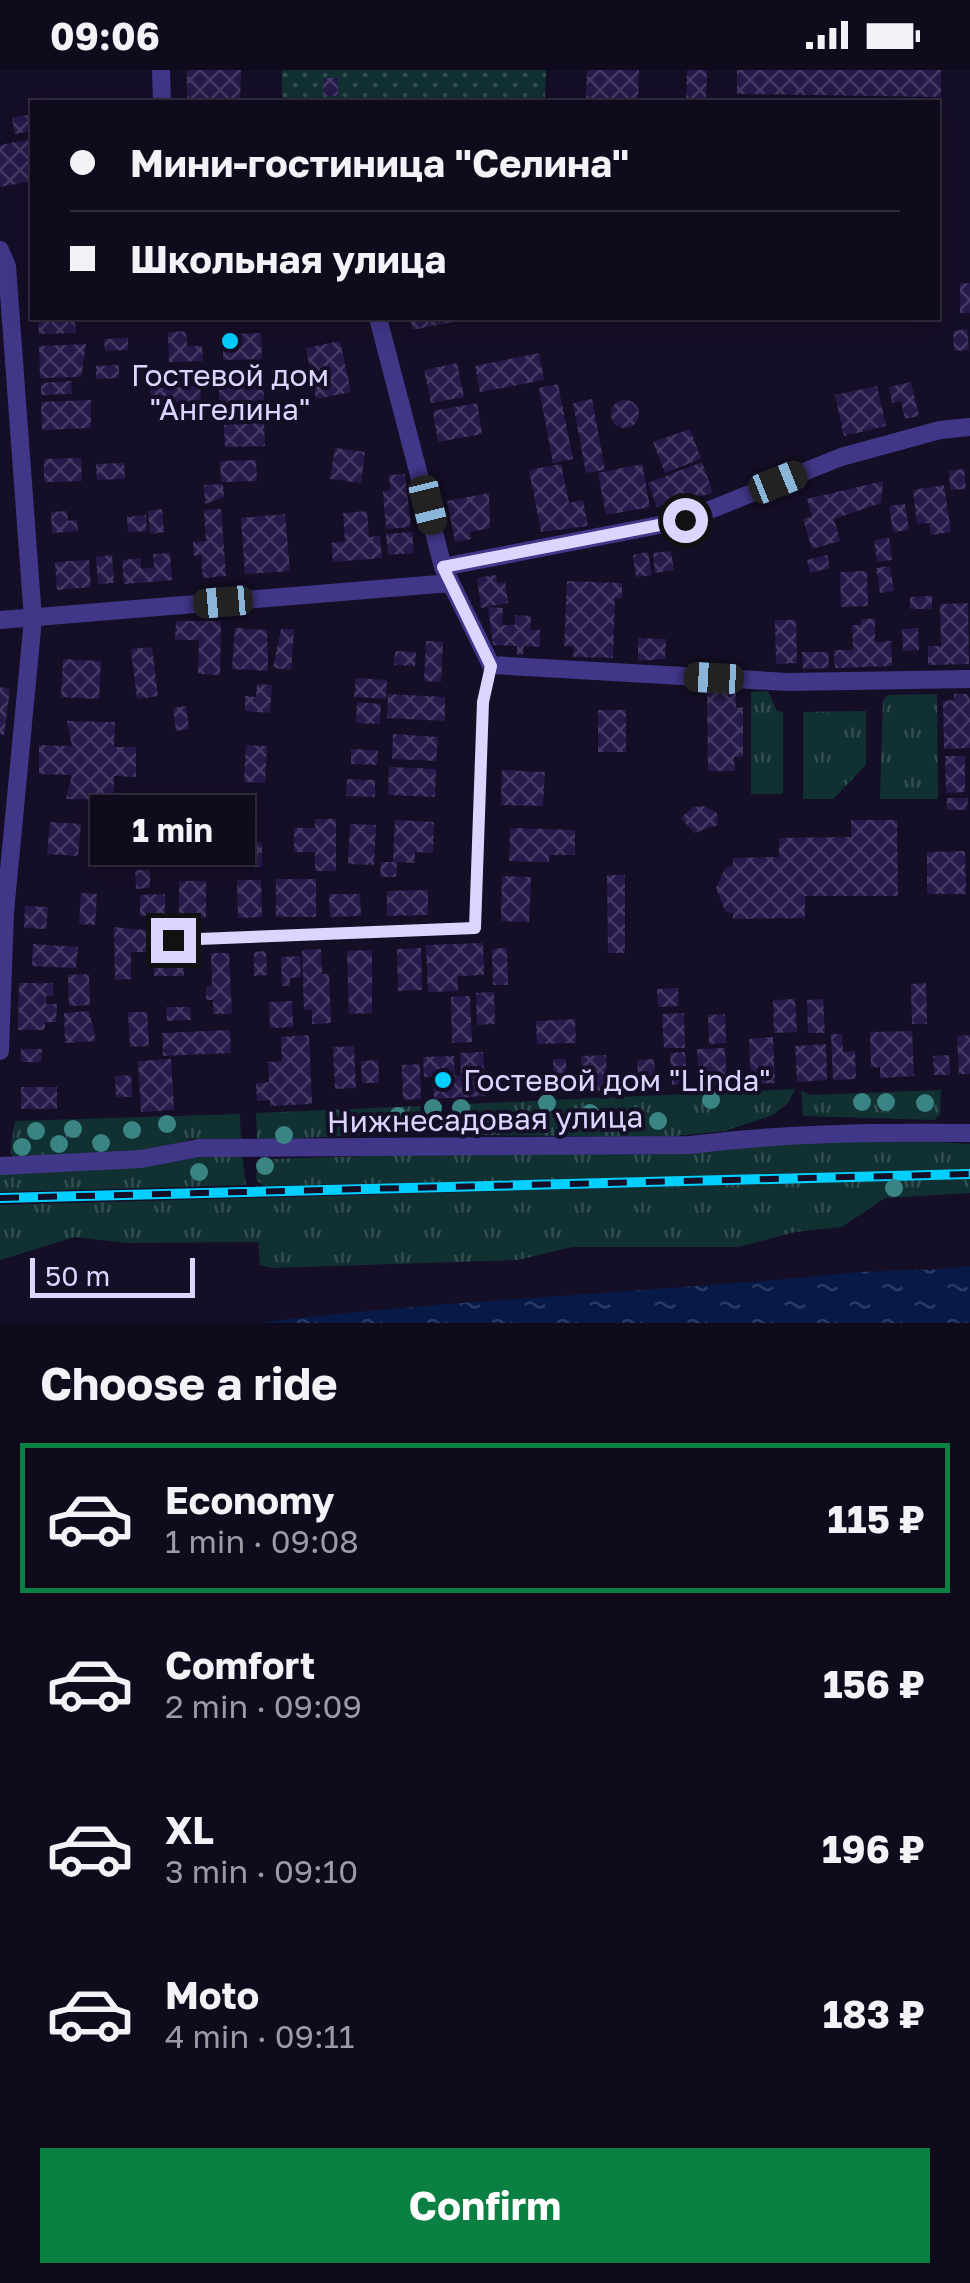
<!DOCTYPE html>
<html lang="en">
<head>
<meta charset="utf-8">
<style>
	:root { --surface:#100a1d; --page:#191326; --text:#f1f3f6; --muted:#9c9aa4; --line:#302b3b; --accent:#0b8043 }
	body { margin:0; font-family:"Golos Text",sans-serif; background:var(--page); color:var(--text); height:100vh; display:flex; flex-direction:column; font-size:38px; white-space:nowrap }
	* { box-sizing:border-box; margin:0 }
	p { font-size:32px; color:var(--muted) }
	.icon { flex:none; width:55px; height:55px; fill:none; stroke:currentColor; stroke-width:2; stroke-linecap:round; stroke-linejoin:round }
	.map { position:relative; height:1253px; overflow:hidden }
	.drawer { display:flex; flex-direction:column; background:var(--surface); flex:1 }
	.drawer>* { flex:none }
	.top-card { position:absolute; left:30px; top:30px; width:910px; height:220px; border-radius:0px; box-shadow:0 5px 25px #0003,0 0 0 2px var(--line); display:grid; align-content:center; height:220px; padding:0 40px; background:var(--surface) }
	.scale { position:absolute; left:30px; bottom:25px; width:165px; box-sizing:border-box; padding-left:10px; border:5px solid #ddd4ff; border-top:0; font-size:28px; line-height:35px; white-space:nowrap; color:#ddd4ff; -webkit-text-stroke:8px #150e27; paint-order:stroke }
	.end { position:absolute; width:45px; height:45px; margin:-22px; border:12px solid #ddd4ff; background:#111; box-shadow:0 0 0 5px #111 }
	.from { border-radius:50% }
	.bubble { position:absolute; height:70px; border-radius:0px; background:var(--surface); box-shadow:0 5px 25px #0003,0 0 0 2px var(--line); font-size:32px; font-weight:700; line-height:70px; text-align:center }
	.car { position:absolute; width:30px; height:60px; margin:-30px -15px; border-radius:12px; box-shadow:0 0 8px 2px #0007; background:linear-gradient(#222 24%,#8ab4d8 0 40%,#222 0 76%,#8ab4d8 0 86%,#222 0) }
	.top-card b { display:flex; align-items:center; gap:35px; height:95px; font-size:38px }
	.top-card b+b { border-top:2px solid var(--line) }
	.top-card i { width:25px; height:25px; background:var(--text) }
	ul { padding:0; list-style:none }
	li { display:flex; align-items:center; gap:30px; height:150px; margin:0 20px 15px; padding:0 20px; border:5px solid transparent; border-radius:0px }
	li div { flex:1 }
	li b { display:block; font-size:38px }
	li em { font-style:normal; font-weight:700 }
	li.active { border-color:var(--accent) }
	li>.icon { width:90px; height:90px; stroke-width:1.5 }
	h2 { padding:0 40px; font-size:45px; line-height:120px }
	.cta { display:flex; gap:20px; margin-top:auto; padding:20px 40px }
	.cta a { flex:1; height:115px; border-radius:0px; background:var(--accent); color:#fff; font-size:40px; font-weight:700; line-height:115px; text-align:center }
	.status { display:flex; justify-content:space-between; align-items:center; height:70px; padding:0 50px; background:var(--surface); direction:ltr }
	.status svg { height:28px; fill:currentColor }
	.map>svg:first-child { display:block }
	.grass { fill:url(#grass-tufts) }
	.park { fill:url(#park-dots) }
	.water { fill:url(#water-ripples) }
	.building { fill:url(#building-cross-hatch) }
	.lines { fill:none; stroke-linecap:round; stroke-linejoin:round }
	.service { stroke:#413789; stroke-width:9 }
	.minor { stroke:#413789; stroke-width:18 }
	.rail-casing { stroke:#00cfff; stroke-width:10 }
	.rail { stroke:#150e27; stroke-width:6; stroke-dasharray:19; stroke-linecap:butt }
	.tree { fill:#3a8583 }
	.route { stroke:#ddd4ff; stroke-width:12 }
	.poi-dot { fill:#00cfff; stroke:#150e27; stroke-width:4 }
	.labels { text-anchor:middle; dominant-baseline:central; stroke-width:8; stroke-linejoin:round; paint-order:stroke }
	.poi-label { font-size:30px; fill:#ddd4ff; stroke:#150e27 }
	.street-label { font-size:30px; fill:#ddd4ff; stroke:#150e27 }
</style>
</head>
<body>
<div class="status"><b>09:06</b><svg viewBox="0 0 49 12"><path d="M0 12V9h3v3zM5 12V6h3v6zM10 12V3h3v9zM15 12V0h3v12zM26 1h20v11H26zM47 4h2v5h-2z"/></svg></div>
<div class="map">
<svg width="970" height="1253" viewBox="0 0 970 1253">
	<defs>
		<pattern id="grass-tufts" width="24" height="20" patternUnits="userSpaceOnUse" patternTransform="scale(2.5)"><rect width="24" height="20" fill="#113032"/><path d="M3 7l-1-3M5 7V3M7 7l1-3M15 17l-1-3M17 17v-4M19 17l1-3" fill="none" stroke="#334d51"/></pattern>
		<pattern id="park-dots" width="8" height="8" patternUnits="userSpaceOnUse" patternTransform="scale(2.5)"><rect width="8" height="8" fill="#113032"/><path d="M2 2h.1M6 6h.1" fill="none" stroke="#334d51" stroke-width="1.8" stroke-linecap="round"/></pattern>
		<pattern id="water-ripples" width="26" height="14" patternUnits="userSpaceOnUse" patternTransform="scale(2.5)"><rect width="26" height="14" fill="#071947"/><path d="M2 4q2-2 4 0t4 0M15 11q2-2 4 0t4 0" fill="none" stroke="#2b3a63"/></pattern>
		<pattern id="building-cross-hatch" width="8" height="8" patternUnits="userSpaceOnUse" patternTransform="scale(2.5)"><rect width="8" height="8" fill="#271949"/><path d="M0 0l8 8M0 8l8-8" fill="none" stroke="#463a64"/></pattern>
	</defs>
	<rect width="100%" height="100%" fill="#150e27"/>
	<path class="grass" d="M768 621 777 641 783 642V724H751V622Z
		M937 624 938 729H880L883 630 888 625Z
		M866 641V695L833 729H803V642Z
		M795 1019 788 1033 773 1045 725 1061 664 1067 477 1065 465 1052 463 1034Z
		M941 1020 940 1045 934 1050 803 1046 801 1021 811 1025Z
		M421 1036 418 1051 408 1063 257 1070 256 1043Z
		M240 1044 241 1071 191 1069 157 1080 14 1088 10 1082 15 1051Z
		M911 1070 970 1074V1101L264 1116 256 1110 257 1097 269 1089Z
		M242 1084 246 1115 0 1122V1101Z
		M970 1108V1123L885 1128 842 1157 795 1162 738 1177H572L518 1190 272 1198 260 1195 258 1172 128 1173 75 1167 0 1190V1135Z"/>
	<path class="park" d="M282 0H546L545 32H282Z"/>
	<path class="water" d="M970 1196V1253H257C454 1229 652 1223 849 1203 890 1199 929 1202 970 1196Z"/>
	<path class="building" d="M187 0H241L240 32H187Z
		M587 0H639L638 32H586Z
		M687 0H707L706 32H686Z
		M737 0H941V27L737 24Z
		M323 8H338V26H323Z
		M31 44 32 61 15 64 12 48Z
		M32 69V111L0 117V75Z
		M960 213H970V243H960Z
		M38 248H75L76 263 39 264Z
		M410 248H453V252L412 260Z
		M967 259 969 280 954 281 953 261Z
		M186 261 187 276H202L203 291 169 292 168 262Z
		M261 263 262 289 223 290V264Z
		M128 268V280L105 281 104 269Z
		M340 271 351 322 316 329 306 278Z
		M86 274 81 307 40 308 39 276Z
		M539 283 544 310 480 322 475 296Z
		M457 293 464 327 431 333 424 300Z
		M119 295V308L96 309V296Z
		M242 301 243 308 263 307 264 331 219 332V302Z
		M71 311 72 324 41 325V313Z
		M911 312 919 346 905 349 901 331 892 333 889 317Z
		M558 314 573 389 553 393 539 318Z
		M200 315 201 331 150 333V319Z
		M877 316 886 356 844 366 835 325Z
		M592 329 605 400 586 403 573 333Z
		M91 330V358L42 360 41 332Z
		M611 344a14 14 0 1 1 28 0a14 14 0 1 1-28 0Z
		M477 333 482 364 438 372 433 341Z
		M264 353 265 376 225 377 224 355Z
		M690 359 701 389 665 403 653 372Z
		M335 378 365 382 361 413 330 409Z
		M81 388 82 411 44 412V389Z
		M256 390 257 411 221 412 220 391Z
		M702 392 713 423 657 437 648 413Z
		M124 393 125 409 97 410 96 394Z
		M561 394 569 433 583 430 588 456 541 462 529 400Z
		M642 394 650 437 606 445 598 403Z
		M964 399 966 419 950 420 949 401Z
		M405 404 411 457 386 459 383 421 390 420 389 405Z
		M883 411 881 433 834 449 840 471 812 479 803 449 812 447 807 429Z
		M223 414 224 427 205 434 204 415Z
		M944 415 951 462 931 465 929 453 917 454 913 420Z
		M489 423 490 458 470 462 471 469 455 472 447 431Z
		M905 434 909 460 893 462 889 436Z
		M162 439 164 462 150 464 148 441Z
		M221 439 226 506 203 508 201 485 194 486 193 472 206 471 204 440Z
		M67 441 68 451 77 450 78 461 52 463 51 442Z
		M367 441 369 467 380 466 382 488 333 492 331 473 345 471 343 443Z
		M285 444 290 501 245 504 241 448Z
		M146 445 147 461 128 462 127 447Z
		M412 462 414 483 388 485 386 464Z
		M889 468 892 490 877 492 874 470Z
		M671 481 674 500 655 503 653 483Z
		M648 482 652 505 636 507 633 485Z
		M170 483 172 510 124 514 122 490 141 488V499L154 497 153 484Z
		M112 485 114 513 98 514 96 487Z
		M827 485 830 498 810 503 807 490Z
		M89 490 91 517 57 520 55 492Z
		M890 496 894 521 880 523 876 498Z
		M867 501 868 536 841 537 840 502Z
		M496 505 497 513 505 512 508 533 481 538 477 508Z
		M567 511 622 513V529L615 528 613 588 573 587 574 576H564Z
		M932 526V539H910V527Z
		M968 533 969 594 928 595V576H941L940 534Z
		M488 537 503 538 502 555H515V545L531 546 530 560H540V577L524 576 523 585H517V576L493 575Z
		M861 549H875V572L891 571 892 596 835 598 834 580H853L852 555H861Z
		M775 550H796L797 593 776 594Z
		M176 551H221L220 605 198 604 199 570H175Z
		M235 558 267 560 268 601 232 599Z
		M918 558 919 580 903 581 902 559Z
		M281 559H294L291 600 273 598Z
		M638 568 666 569 665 589 638 591Z
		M426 571 443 572 441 612 424 611Z
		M152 577 158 626 137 629 131 579Z
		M395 581 416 582 415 596 394 595Z
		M802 582H828L829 598 803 599Z
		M63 589 101 591 99 629 61 627Z
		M356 608 387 610 386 629 354 627Z
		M257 614 272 615 270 643 245 641V626L256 627Z
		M0 617 10 619 4 665H0Z
		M707 622H736V638L743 637V687H734L735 701H708Z
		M388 624 445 627V651L387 648Z
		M954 624H967L970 630V678L944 679 943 631 954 630Z
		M357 632 381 634 380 654 356 653Z
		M186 636 189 659 176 661 173 638Z
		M598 640H626V682H598Z
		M67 651 115 652 114 677H136V707L114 706V730L66 729 72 705 39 704V675L72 676Z
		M393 664 438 667 436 691 392 689Z
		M246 675 267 676 265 713 244 712Z
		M351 679 378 680 377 695 351 694Z
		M945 686H965V722L946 723Z
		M389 697 436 699 435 727 388 725Z
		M502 700 545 702 543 736 501 735Z
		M347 709 375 710V727L346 726Z
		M947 728H968L967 740H947Z
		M162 732H189V745H162Z
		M704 736 717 743 718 755 694 763 681 748 693 737Z
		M315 749H336V801H315V782H294V758H315Z
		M395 750 434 752 433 783 415 782V793L397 792 396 807H380L381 792H393Z
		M851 750H897L898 826H805V848L733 849V844L725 841 716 818 725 798 733 795V788L779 787V768L851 767Z
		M50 752 81 754 78 786 47 784Z
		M350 754 376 755 374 795 348 794Z
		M510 758 575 760V785H549V792L509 791Z
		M251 772H262V797H251Z
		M99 774H120V792L99 791Z
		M965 781 966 824H927V782Z
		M135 800H150V818L136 819Z
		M607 805H625V883H608Z
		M502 806 531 807 529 852 501 851Z
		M276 809H316V847H276Z
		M237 810H261L262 847 238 848Z
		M179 811H206V848H179Z
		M428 820V845L387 846V821Z
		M81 823 97 824 95 855 79 854Z
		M165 824V845L140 846V825Z
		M329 824H360L361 846 330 847Z
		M25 836 48 837 46 859 24 858Z
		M114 857 153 861V882H131V909L115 910Z
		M483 873 484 905 458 906V921L428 922 426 875Z
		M33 874 78 877 76 898 32 896Z
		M421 878 422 920 398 921 397 879Z
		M507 878 508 915H493L492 879Z
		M321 879 322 904H329L331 953 312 954V940H304L302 880Z
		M372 880V943L349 944 347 881Z
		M266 881 267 905 254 906V882Z
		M211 883H229L232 944H213V930H206V917L212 916Z
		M183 885 184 906H154L153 886Z
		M300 886 301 907 290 908V916H282L281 887Z
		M89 904 90 935 69 936 68 905Z
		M19 913H53V926H46V934H57L56 952H45V960H18Z
		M926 913 927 954H912L911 914Z
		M678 918 679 936 658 937 657 919Z
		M494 922 495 954 477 955 476 923Z
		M470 926 472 972 452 973 451 927Z
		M795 929 797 962 774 963 773 930Z
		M823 929 825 963H808L807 930Z
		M292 931 293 957 270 958 269 932Z
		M166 937H190L191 950 167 951Z
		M89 941 96 971 65 973 64 943Z
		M128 942H147L149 976 130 977Z
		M684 943 685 978H664L662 944Z
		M725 944 726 973 709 974 708 945Z
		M575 949 576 973 537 974 536 951Z
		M230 960 231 983 163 986 162 963Z
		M912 961 914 1006 880 1008V997H871L870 962Z
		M831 964H842L843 982 855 981 856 1009 833 1010Z
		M309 965 312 1034 270 1036V1030L257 1031 256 1013 269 1012 268 992 282 991 281 967Z
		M970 965V1004H959L957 966Z
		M773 967 775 1013 751 1014 749 969Z
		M826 974 827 1010 797 1012 795 976Z
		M354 976 356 1018 335 1019 333 977Z
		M725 978 727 1015 699 1016 697 979Z
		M21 979H42L41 992H21Z
		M483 982 485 1026 434 1029 433 1007H424L423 987 454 986 455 1006 461 1005 460 983Z
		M685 982 687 1013 672 1015 670 983Z
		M606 985 607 1020 582 1022 581 986Z
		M949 985 950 1005H934L933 986Z
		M171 989 174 1040 141 1042 138 991Z
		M553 989H566L567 1022 554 1023Z
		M654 989 656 1017 639 1018 637 990Z
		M378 990 379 1013H362L361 991Z
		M420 994 421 1029 403 1030 402 995Z
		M131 1005 132 1027H116L115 1006Z
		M21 1017H57V1039H21Z"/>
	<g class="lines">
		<path class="service" d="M173 870 475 859 483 633 491 595"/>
		<path class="minor" d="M161 0 162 32
			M0 180 7 196 33 549 5 842 0 981
			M378 248 443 497 491 595 788 612 970 609
			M443 497 685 450 841 387 940 360 970 357
			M0 550 451 513
			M0 1096 141 1089 199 1078 691 1075C784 1063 877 1062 970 1063"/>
		<g class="rail-casing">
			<path id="rail" d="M0 1128 970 1104"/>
		</g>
		<use href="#rail" class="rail"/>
	</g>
	<g class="tree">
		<circle cx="711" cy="1030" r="9"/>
		<circle cx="862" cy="1032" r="9"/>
		<circle cx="886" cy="1032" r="9"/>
		<circle cx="547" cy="1033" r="9"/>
		<circle cx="925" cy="1033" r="9"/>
		<circle cx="433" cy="1038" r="9"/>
		<circle cx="461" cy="1038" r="9"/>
		<circle cx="590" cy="1043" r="9"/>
		<circle cx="398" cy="1046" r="9"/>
		<circle cx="658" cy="1051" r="9"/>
		<circle cx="347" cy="1053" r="9"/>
		<circle cx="167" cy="1054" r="9"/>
		<circle cx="73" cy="1059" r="9"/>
		<circle cx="132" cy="1060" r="9"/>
		<circle cx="36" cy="1061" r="9"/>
		<circle cx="284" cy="1065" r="9"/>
		<circle cx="101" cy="1073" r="9"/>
		<circle cx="59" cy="1074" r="9"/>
		<circle cx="22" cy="1077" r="9"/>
		<circle cx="265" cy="1096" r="9"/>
		<circle cx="199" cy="1102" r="9"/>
		<circle cx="894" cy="1118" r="9"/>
	</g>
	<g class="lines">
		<path class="route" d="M173 870 475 858 483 632 491 596 443 497 685 450"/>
	</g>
	<g class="poi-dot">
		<circle cx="230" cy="271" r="10"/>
		<circle cx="443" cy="1010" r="10"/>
	</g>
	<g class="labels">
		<g class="poi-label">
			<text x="230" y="305">Гостевой дом<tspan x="230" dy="34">"Ангелина"</tspan></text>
			<text x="463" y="1010" text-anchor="start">Гостевой дом "Linda"</text>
		</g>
		<g class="street-label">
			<text transform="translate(485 1049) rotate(-1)">Нижнесадовая улица</text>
		</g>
	</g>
</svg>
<div class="scale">50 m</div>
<i class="end from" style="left:685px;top:450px"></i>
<i class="end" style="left:173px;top:870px"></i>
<div class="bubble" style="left:90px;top:725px;width:165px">1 min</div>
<i class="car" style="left:778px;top:412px;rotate:68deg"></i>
<i class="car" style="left:428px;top:435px;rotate:166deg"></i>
<i class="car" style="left:223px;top:532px;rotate:265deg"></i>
<i class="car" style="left:714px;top:608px;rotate:273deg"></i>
<div class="top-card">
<b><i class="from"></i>Мини-гостиница &quot;Селина&quot;</b>
<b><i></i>Школьная улица</b>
</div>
</div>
<section class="drawer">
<h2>Choose a ride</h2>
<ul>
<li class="active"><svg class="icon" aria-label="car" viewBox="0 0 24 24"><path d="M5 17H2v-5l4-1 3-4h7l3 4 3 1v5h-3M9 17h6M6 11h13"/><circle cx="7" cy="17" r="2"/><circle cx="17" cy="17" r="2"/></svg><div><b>Economy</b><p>1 min · 09:08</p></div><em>115 ₽</em></li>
<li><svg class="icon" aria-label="car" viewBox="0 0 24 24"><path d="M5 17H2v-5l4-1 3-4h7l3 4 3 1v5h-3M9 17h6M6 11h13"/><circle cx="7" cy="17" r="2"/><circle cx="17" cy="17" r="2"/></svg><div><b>Comfort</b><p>2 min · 09:09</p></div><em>156 ₽</em></li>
<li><svg class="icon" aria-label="car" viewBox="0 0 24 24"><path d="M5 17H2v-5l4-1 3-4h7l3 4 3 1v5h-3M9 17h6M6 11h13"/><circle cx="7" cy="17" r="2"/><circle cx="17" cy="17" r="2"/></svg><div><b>XL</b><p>3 min · 09:10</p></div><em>196 ₽</em></li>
<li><svg class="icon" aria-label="car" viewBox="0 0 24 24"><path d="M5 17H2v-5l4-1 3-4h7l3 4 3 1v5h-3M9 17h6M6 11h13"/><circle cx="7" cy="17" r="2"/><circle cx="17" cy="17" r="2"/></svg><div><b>Moto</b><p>4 min · 09:11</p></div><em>183 ₽</em></li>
</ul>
<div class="cta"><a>Confirm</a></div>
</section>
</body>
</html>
